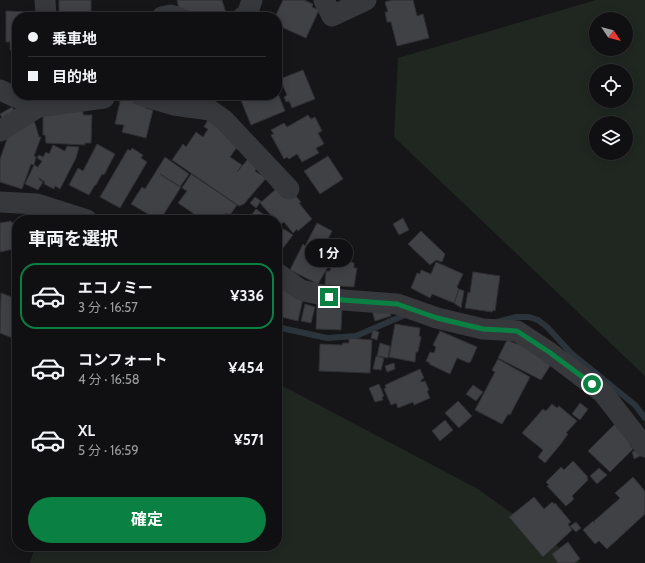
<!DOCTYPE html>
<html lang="ja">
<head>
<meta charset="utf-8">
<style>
	:root { --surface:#101012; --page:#1e1e20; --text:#f1f3f6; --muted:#9c9d9f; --line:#303032; --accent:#0b8043 }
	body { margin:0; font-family:Cabin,"Noto Sans JP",sans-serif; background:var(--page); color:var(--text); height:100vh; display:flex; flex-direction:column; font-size:15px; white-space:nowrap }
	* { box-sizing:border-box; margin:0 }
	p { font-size:13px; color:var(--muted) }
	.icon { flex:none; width:22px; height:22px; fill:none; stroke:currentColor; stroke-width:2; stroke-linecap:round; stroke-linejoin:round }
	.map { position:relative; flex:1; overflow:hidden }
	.sheet { position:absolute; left:12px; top:215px; width:270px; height:336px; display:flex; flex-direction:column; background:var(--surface); border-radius:16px; box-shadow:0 2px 10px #0003,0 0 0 1px var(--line) }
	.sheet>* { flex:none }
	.guide { position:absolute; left:12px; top:12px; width:270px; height:88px; border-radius:16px; box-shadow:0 2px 10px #0003,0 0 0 1px var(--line); display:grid; align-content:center; height:88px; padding:0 16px; background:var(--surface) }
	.needle { width:26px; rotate:125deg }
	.fabs { position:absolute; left:589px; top:12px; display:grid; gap:8px }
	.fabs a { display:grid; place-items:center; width:44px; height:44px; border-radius:50%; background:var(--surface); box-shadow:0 2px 10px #0003,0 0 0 1px var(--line); font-size:20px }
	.end { position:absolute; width:18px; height:18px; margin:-9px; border:5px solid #0b8043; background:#fff; box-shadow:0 0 0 2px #fff }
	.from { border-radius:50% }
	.bubble { position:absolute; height:28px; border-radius:14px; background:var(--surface); box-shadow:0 2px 10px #0003,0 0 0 1px var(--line); font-size:13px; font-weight:700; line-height:28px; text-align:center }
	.guide b { display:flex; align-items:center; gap:14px; height:38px; font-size:15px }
	.guide b+b { border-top:1px solid var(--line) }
	.guide i { width:10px; height:10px; background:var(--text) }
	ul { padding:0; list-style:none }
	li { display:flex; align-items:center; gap:12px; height:66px; margin:0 8px 6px; padding:0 8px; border:2px solid transparent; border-radius:16px }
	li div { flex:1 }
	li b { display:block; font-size:15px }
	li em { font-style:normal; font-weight:700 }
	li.current { border-color:var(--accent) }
	li>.icon { width:36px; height:36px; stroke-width:1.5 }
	h2 { padding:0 16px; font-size:18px; line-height:48px }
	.button { display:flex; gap:8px; margin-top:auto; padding:8px 16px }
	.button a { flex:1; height:46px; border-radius:24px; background:var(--accent); color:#fff; font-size:16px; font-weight:700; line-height:46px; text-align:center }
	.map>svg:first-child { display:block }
	.green { fill:#202721; fill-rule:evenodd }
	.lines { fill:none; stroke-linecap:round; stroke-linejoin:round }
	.stream { stroke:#2c343b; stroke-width:6 }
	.building { fill:#404145; stroke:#303034 }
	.minor { stroke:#37383c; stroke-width:21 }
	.route { stroke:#0b8043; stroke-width:5 }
</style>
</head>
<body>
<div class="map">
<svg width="645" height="563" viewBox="0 0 645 563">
	<rect width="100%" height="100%" fill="#161618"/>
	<path class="green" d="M596 0H645V376L394 137 398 58ZM596 19H626V49H596ZM596 71H626V101H596ZM596 123H626V153H596Z
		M277 383 478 489 581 563H30L35 546H277Z"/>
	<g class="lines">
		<path class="stream" d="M497 322 516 317H529L538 320 547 327 571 353 635 405 645 418
			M277 327 327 338 356 336 407 314 409 315"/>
	</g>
	<path class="building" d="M59 0H91V14H96V17H59Z
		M177 0H222L227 16 213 17 179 9Z
		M283 0H304L313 4 312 7 319 10 306 38 277 25V17H275Z
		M392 0H413L417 16 423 14 429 38 397 46 391 22H387L385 12H388L385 2Z
		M6 11 29 12V14H35V17H17V62H13V50H10V42H6Z
		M303 70 315 99 292 108 289 101 286 102 284 97 287 95 280 79Z
		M277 91 285 111 251 125 240 98 247 95H277Z
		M121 97 146 103 145 108 153 110 146 138 122 132 124 125 115 124Z
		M12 107 16 113 3 120 0 114Z
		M83 111V115H92L91 143H85V145L46 143 45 135H43V115Z
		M211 115 241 142 230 157 242 165 237 172 248 159 258 166 255 171 261 175 263 172 268 176 244 204 239 206 172 160 183 144 186 147 196 132 203 137 208 129 204 127Z
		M308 115 311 119 315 117 322 131 318 133 324 144 316 148 319 153 302 162 297 154 289 159 287 157 284 159 271 135 274 134 271 130 284 123 287 127Z
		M34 120 39 137H41L34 156 36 157 34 165 31 164 22 189 0 182V159L12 125Z
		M97 144 115 154 104 175 102 174 96 185H95L89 195 69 185 78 168 83 171Z
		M53 145 65 151 67 146 79 147 76 158 60 189 55 186 54 189 44 184 45 182 39 178V179L43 182 38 190 25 184 34 165 38 167 42 161 37 158 39 155 43 157 46 152 49 154Z
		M132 148 143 155 141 158 147 162 120 208 100 197 128 149 130 151Z
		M328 156 343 179 320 194 304 171Z
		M165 157 189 174 180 187 160 174 181 187 162 217 160 216 159 218 154 215 153 217 131 204 142 187 145 189Z
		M191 174 237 205 230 215 226 213 221 220H208L206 219 203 220 178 203 187 191 182 188Z
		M266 179 293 193 301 202 299 203 312 219 298 231 297 229 293 233 284 222 279 225 277 222V220H275L260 203 275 190Z
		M255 197 261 201 256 208 250 203Z
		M256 209 271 220H248Z
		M403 218 409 230 399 235 393 224Z
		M11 221 12 223 17 222V243L13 245 14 249 0 252V223Z
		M317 223 332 231 322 251 324 252 325 249 333 253 332 255 334 256 318 284 290 270 303 244 305 246Z
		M277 226 283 230 284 229 293 235 277 256Z
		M421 231 445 254 442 262 436 260 430 265 408 244Z
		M345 247 349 250 342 258 338 254Z
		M337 257 351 258V262L354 263V268H357L354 287 325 285 326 271H330L331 264H336Z
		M436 262 463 274 457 287 459 289 454 303 432 294 430 298 411 288 417 273 420 274 421 270 431 274Z
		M473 272 500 276 495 311 493 310 492 312 465 308 468 292 470 293Z
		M277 285 303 299 298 321 277 316Z
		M459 289 464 291 461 308 454 303Z
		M1 293 17 299V340L0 333Z
		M305 304 315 307 311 323 301 321Z
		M317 305 342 306 341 330 316 329Z
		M389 306 391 316 375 321 372 310Z
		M395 324 420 328 419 336 421 337 418 352H416L415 362 389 357Z
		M373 330 379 332 377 340 371 338Z
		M440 331 477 347 471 361 469 363 457 358 450 374 429 364 430 363 426 361 430 352 434 353 436 347 433 345Z
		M349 338 372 340 370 373 319 371 320 344 342 345 343 343H349Z
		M507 340 517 344 518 341 552 363 541 380 498 358Z
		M380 343 390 346 388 358 377 356Z
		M376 356 384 358 381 370 373 369Z
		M498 359 530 377 510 415 508 414 502 424 475 410 495 372 492 370Z
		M394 363 395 369 387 372 385 366Z
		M420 369 424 378 421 380V382L425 381 429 390 427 391 430 398 414 405 413 402 398 408 396 403 391 405 384 389 386 388 385 385Z
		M379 384 384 396 382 397 383 400 375 402 369 388Z
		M473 385 483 392 476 401 466 394Z
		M458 401 472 416 459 428 445 413Z
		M580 403 588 409 580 420 572 414Z
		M552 404 557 408 559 406 577 421 566 433 568 434 560 445 545 463 538 457 543 450 522 433 543 409 546 411Z
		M445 420 453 430 440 441 432 431Z
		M615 424 633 442 630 445 633 449 610 472 588 451Z
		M641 448 644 454 634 459 632 452Z
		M573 461 588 477 587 478 588 480 572 496 574 499 566 506 547 486 549 485 546 482 561 467 564 470Z
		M599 468 607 475 597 484 590 476Z
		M633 477 645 491V514L607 549 599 541 595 544 583 530 593 521 595 523 594 521 618 500 620 498 615 493Z
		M534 497 544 509 552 502 554 504 555 503 571 522 568 524 572 530 543 557 509 517Z
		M576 522 581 528 576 532 570 526Z
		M568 542 580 559 574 563H558L552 554Z"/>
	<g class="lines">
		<path class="minor" d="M45 0 46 17
			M324 0 332 16 366 0
			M162 17 171 15 178 17
			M243 17 247 15 252 0
			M0 90 38 107
			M140 95 174 105 210 110 224 120 289 189
			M0 131 38 107 104 98V95
			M0 202 37 204 87 220
			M277 273 301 290 343 300 397 304 437 318 483 329 517 331 549 352 603 393 645 447"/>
	</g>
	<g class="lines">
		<path class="route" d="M329 297 343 300 397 304 437 318 483 329 517 331 549 352 592 384"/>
	</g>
</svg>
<div class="fabs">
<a><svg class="needle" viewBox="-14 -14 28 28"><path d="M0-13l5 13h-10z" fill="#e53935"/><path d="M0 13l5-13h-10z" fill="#9c9d9f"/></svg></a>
<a><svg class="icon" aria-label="locate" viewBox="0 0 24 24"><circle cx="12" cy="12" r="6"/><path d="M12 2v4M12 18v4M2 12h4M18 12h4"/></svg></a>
<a><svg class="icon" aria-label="layers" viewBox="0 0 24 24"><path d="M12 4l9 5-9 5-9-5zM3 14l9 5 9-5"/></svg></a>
</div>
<i class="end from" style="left:592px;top:384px"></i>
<i class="end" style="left:329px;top:297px"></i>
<div class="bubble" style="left:305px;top:239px;width:48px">1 分</div>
<div class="guide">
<b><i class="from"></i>乗車地</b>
<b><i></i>目的地</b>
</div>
<section class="sheet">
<h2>車両を選択</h2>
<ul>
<li class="current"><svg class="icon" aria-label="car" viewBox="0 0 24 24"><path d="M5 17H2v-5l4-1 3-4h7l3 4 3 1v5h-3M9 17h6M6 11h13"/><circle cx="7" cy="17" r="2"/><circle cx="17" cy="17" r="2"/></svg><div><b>エコノミー</b><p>3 分 · 16:57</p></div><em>¥336</em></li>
<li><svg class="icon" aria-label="car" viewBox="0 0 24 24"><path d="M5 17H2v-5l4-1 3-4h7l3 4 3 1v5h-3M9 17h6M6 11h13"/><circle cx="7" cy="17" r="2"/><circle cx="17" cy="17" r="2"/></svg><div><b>コンフォート</b><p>4 分 · 16:58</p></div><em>¥454</em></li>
<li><svg class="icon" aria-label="car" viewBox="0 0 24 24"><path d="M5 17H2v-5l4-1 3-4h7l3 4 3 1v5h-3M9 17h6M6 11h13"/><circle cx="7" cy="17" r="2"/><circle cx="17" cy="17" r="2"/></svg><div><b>XL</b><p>5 分 · 16:59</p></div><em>¥571</em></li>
</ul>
<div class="button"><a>確定</a></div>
</section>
</div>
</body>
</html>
